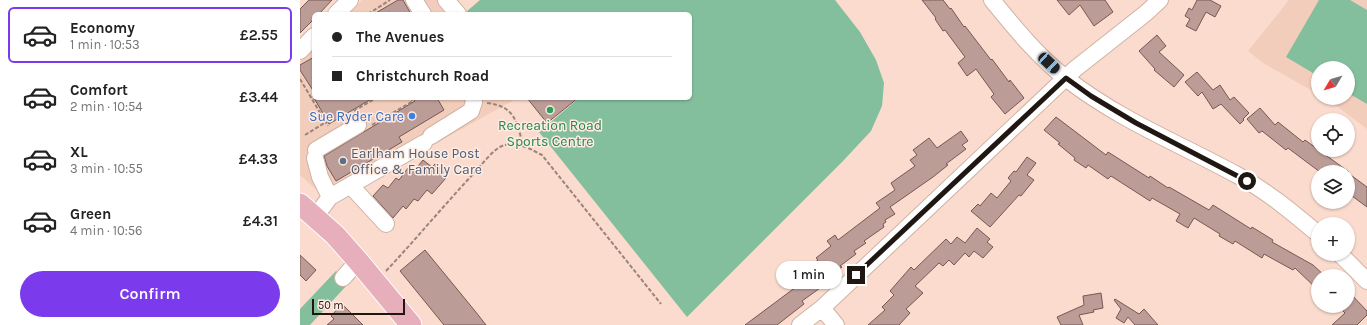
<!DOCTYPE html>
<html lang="en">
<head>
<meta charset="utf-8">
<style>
	:root { --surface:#fff; --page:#f2f2f2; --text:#222; --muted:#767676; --line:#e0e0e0; --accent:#7c3aed }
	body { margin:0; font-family:Karla,sans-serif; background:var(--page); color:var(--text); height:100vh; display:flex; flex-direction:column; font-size:15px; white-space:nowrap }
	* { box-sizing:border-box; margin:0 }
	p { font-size:13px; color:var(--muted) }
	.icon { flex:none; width:22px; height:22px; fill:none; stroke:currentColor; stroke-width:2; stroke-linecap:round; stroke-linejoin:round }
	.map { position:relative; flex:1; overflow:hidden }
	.drawer { display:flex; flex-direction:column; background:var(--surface); width:300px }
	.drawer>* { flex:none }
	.hud { position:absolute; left:12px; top:12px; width:380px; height:88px; border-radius:6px; box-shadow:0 1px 3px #0004; display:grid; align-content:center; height:88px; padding:0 20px; background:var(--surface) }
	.needle { width:26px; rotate:232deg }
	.tools { position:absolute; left:1011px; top:61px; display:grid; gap:8px }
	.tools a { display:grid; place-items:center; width:44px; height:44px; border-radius:50%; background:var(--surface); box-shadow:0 1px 3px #0004; font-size:20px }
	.scale { position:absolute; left:12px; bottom:10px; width:93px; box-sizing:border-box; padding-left:4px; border:2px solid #211712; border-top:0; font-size:11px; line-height:14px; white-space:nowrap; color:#211712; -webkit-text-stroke:3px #feebe2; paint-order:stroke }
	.end { position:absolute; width:18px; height:18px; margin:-9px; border:5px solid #211712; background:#fff; box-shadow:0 0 0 2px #fff }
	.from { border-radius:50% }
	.bubble { position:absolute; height:28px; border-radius:14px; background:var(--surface); box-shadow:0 1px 3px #0004; font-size:13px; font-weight:600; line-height:28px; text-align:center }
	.car { position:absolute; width:12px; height:24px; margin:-12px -6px; border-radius:5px; box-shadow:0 0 3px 1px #0007; background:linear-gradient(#222 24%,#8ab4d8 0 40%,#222 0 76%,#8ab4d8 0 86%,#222 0) }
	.hud b { display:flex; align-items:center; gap:14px; height:38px; font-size:15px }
	.hud b+b { border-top:1px solid var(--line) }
	.hud i { width:10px; height:10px; background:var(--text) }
	ul { padding:7px 0 0; list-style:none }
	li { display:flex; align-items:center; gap:12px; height:56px; margin:0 8px 6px; padding:0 12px; border:2px solid transparent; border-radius:6px }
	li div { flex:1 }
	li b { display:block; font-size:15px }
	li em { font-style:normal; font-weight:600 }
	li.on { border-color:var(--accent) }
	li>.icon { width:36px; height:36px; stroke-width:1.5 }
	.action { display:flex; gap:8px; margin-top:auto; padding:8px 20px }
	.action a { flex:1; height:46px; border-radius:24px; background:var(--accent); color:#fff; font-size:16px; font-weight:600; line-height:46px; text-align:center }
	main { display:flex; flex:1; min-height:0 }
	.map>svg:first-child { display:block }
	.built { fill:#f3cdbb }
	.green { fill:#84bf9d }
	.building { fill:#bc9c97; stroke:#765954 }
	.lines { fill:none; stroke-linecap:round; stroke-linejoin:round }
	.minor-casing { stroke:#d0b2a4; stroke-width:18 }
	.major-casing { stroke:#fff; stroke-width:23 }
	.path { stroke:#9a847a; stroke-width:2; stroke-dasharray:4 2; stroke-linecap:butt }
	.minor { stroke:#fff; stroke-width:16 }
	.major { stroke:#e6afbb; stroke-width:21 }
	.route { stroke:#211712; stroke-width:5 }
	.leisure-dot { fill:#2e9e5b; stroke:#feebe2; stroke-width:1.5 }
	.shop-dot { fill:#3f7fe0; stroke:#feebe2; stroke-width:1.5 }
	.service-dot { fill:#5c6f8a; stroke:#feebe2; stroke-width:1.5 }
	.labels { text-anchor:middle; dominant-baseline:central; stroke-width:3; stroke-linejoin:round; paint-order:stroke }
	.shop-label { font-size:14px; fill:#366cbe; stroke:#feebe2; text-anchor:end }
	.leisure-label { font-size:14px; fill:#27864d; stroke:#feebe2 }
	.service-label { font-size:14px; fill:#4e5e75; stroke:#feebe2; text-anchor:start }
</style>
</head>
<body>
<main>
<section class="drawer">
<ul>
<li class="on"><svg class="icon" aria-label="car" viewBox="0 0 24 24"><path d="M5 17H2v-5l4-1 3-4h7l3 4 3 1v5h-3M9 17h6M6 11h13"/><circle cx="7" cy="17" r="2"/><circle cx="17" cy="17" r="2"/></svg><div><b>Economy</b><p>1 min · 10:53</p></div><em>£2.55</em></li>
<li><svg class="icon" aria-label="car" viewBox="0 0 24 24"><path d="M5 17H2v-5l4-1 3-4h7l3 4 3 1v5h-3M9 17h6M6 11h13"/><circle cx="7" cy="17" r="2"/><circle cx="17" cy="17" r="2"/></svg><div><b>Comfort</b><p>2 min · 10:54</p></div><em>£3.44</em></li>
<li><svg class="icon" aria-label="car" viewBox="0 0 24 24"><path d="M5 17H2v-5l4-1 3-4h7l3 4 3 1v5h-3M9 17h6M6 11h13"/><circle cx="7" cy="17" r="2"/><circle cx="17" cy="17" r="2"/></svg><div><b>XL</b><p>3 min · 10:55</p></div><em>£4.33</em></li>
<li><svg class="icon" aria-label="car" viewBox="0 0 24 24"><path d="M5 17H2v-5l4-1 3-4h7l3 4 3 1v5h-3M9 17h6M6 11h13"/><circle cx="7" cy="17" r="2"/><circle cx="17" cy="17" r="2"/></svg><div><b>Green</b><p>4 min · 10:56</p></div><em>£4.31</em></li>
</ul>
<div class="action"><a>Confirm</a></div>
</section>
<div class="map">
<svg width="1067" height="325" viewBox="0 0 1067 325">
	<rect width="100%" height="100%" fill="#fadbcd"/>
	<path class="built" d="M62 0H138L151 14H48Z
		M989 0H1067V129L1026 98H1048V68H1018V94L963 63 948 51Z
		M14 48V98H212L214 100 30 202 0 175V62Z"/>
	<path class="green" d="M180 0H535L560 32 576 60 584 83 582 106 571 131 543 161 387 317 239 132 279 98H390V14H168L166 12Z
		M1019 0H1050L1067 10V104L1048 93V68H1018V76L986 57Z
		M36 271 48 284 10 325H0V309Z"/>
	<path class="building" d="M9 0H32L19 14H14V19L0 33V9Z
		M98 0H103L111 14H74Z
		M622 0H643L650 9 651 8 664 27 665 26 691 60 692 59 709 82 710 80 724 98 705 114 691 97 694 94 676 69 667 76 658 63 665 57 645 30 643 31 635 19 636 18Z
		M757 0H805L813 12 794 26 780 5 769 15Z
		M897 0H910L921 6 915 17 906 12 896 31 886 26 890 19 885 16 889 8 892 10Z
		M857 35 866 46 859 52 884 75 874 87 854 70 855 69 839 51Z
		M14 57V92L0 70V65Z
		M897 72 913 90 920 85 930 100 934 97 949 113 943 119 944 120 940 124 921 104 913 109 902 92 898 96 885 82Z
		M14 98H73L29 124Z
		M113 98H137L144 110 99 137 102 142 36 181 27 166 24 156 115 101Z
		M227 98H278L247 123Z
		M960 108 975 125 978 122 1003 142 1005 140 1049 172H1020L988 148 986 150 962 131 959 133 947 119Z
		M756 117 806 155 808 152 849 178 850 176 868 188 869 187 909 210 913 205 951 229 952 227 973 240 972 242 1013 265 1025 276H1018V290L995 268 993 270 964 254 962 258 935 241 933 244 919 236 920 234 894 218 888 228 876 221 880 214 852 198 850 201 811 176 808 179 788 165 786 168 774 160 775 158 758 144 760 143 744 130Z
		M661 131 668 141 662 145 666 149 646 164 648 165 633 177 590 207 595 214 585 220 586 222 583 224 584 227 564 241 566 243 554 251 556 254 540 266 542 267 525 280 527 283 502 301 504 304 477 325H445L504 281 498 274 518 260 516 258 531 246 527 241 535 235 538 240 580 208 576 203 595 190 591 183 615 166 610 160 617 155 613 150 629 138 637 148Z
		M727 157 736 163 727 175 734 180 721 196 719 195 690 227 671 211 678 204 680 206 691 193 697 198 711 181 708 178 714 171 716 172Z
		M123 160 132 167 135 164 144 172 142 175 146 178 132 194 127 190 118 201 114 199 106 209 103 206 93 218 73 196 83 185 88 188 96 178 99 180 108 168 113 172Z
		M1048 173 1067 187V207L1048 193Z
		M677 228 690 239 687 242 693 247 683 258 674 251 669 257 665 253 654 265 649 260 643 266 639 263 615 286 623 293 606 309 610 313 599 325H568L585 310 582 307 594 295 590 291 611 267 614 270 646 239 651 244 657 237 665 243Z
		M125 250 175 311 186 325H144L109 282 100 271Z
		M0 255 16 270 6 281 0 275Z
		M1048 291 1067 311V315L1057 325H1032L1045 313 1038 306H1048Z
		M801 293 803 308 793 310 794 312 779 315 783 325H761L757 317 784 305 783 296Z
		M815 299 839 314 844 309 858 325H835L828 317 824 323 816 318 821 309 814 300Z
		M42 304 63 325H27L34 319 31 316Z"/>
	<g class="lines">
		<g class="minor-casing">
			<path id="minor" d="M114 0 123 14
				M146 0 158 14
				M692 0C714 27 738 57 767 79 818 119 880 144 937 175 967 191 992 212 1018 234
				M36 14 50 0
				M0 51 14 36
				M131 136 171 111 174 102 173 98
				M16 150 58 125
				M15 158 20 177 30 197
				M51 186 86 224
				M15 217 30 197 124 143
				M1040 254 1067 281
				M43 278 58 261
				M522 308 536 325
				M500 325 522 308 775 69 846 13 860 0"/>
		</g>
		<g class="major-casing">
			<path id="major" d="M0 204 35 235 58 261 111 325"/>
		</g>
		<path class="path" d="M68 14 90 0
			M0 79 28 126
			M187 103C215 106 217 122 223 146
			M54 111 76 98
			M72 125 113 101 111 98
			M5 135 26 122
			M86 271C117 238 145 204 176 171 182 164 194 149 202 146 216 140 230 149 242 155L361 304"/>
		<use href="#minor" class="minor"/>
		<use href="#major" class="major"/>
	</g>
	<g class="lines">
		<path class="route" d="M556 275 766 78 791 96 836 123 947 181"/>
	</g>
	<circle class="leisure-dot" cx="250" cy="110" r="4"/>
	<circle class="shop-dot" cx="112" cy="116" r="4"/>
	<circle class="service-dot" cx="43" cy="161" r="4"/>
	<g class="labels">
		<g class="shop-label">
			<text x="104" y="116">Sue Ryder Care</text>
		</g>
		<g class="leisure-label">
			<text x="250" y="125">Recreation Road<tspan x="250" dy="16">Sports Centre</tspan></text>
		</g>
		<g class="service-label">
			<text x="51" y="153">Earlham House Post<tspan x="51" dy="16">Office &amp; Family Care</tspan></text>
		</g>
	</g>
</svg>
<div class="tools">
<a><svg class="needle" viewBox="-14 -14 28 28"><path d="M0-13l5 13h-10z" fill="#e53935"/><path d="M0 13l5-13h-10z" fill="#767676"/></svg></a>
<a><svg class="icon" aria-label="locate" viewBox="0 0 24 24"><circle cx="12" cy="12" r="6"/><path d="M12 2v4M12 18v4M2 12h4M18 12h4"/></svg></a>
<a><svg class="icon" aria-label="layers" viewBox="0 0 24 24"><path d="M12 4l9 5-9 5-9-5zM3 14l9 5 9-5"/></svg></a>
<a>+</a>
<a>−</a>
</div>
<div class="scale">50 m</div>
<i class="end from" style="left:947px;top:181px"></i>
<i class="end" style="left:556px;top:275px"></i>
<div class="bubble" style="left:476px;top:261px;width:66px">1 min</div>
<i class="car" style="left:749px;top:63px;rotate:133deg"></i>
<div class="hud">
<b><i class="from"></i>The Avenues</b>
<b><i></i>Christchurch Road</b>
</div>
</div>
</main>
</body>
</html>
